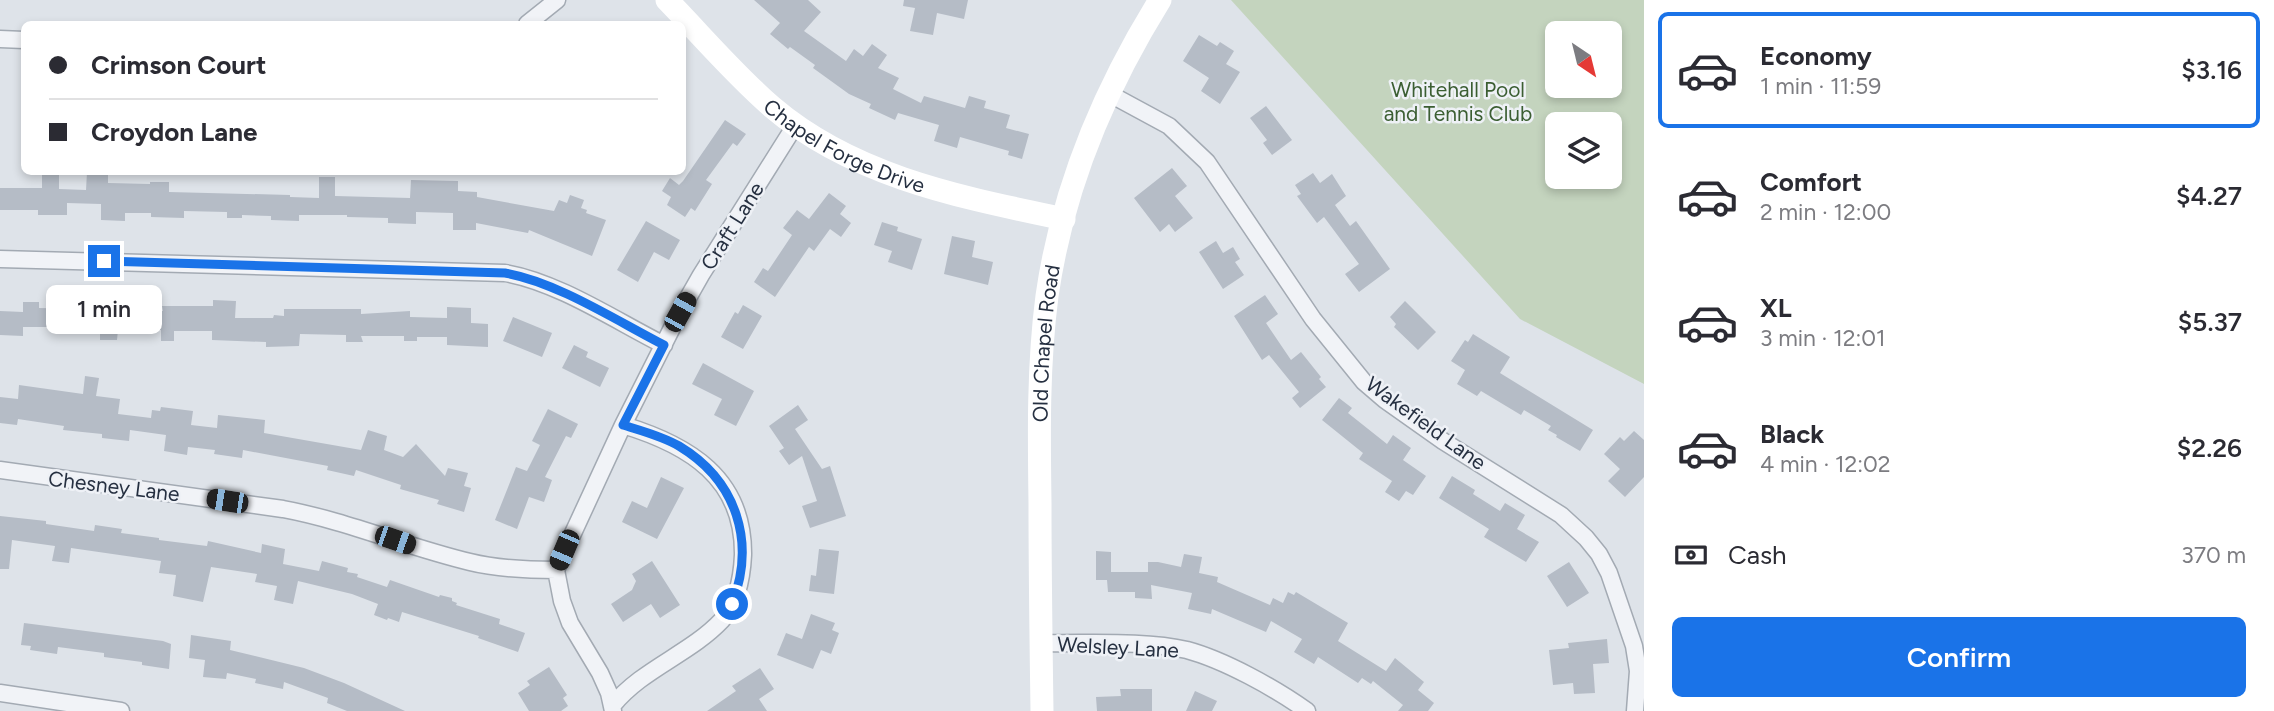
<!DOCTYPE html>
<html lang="en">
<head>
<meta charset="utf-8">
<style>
	:root { --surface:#fff; --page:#f2f2f3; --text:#2b2b33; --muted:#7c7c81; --line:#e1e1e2; --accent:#1a73e8 }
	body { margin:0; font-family:Figtree,sans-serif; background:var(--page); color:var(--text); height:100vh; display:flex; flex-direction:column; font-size:26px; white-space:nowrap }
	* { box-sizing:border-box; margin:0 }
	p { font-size:23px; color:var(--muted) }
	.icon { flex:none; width:38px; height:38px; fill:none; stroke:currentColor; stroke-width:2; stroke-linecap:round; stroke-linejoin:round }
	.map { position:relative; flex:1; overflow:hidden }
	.panel { display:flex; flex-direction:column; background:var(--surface); width:630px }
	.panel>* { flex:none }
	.top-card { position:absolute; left:21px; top:21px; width:665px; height:154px; border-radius:10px; box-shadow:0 4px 10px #0003; display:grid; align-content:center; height:154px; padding:0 28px; background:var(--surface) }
	.needle { width:46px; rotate:145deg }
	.controls { position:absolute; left:1545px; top:21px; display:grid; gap:14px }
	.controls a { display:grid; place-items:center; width:77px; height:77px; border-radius:10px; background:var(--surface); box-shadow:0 4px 10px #0003; font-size:35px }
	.end { position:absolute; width:32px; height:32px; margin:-16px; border:9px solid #1a73e8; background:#fff; box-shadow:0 0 0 4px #fff }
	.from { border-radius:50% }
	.bubble { position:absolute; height:49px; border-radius:10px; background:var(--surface); box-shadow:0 4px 10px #0003; font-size:23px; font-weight:600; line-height:49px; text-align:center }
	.car { position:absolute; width:21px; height:42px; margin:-21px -10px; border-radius:9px; box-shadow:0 0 5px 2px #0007; background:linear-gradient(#222 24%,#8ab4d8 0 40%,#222 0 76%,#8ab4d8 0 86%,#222 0) }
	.top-card b { display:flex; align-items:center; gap:24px; height:66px; font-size:26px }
	.top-card b+b { border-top:2px solid var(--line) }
	.top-card i { width:18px; height:18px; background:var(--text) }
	ul { padding:12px 0 0; list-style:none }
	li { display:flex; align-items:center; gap:21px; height:116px; margin:0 14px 10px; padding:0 14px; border:4px solid transparent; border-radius:10px }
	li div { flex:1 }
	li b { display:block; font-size:26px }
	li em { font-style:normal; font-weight:600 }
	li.on { border-color:var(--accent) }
	li>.icon { width:63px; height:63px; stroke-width:1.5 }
	.pay { display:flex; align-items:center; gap:18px; height:77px; padding:0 28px; font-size:26px }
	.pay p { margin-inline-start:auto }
	.primary-button { display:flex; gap:14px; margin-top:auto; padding:14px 28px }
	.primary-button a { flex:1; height:80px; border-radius:10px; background:var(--accent); color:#fff; font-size:28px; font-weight:600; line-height:80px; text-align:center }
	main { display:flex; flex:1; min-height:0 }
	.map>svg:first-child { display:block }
	.green { fill:#c4d4be; fill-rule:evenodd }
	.building { fill:#b5bcc6 }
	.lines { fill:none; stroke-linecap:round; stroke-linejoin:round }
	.street-casing { stroke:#a3aab3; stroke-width:19 }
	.street { stroke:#f1f3f7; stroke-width:16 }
	.secondary { stroke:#fff; stroke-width:23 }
	.route { stroke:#1a73e8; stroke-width:9 }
	.labels { text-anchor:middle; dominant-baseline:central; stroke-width:5; stroke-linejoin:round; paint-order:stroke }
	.park-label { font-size:21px; fill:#3b5e32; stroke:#eef1f6 }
	.street-label { font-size:21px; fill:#263041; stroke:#eef1f6 }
</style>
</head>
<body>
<main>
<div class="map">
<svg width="1644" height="711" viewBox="0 0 1644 711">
	<rect width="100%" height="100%" fill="#dee3e9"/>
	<path class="green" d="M1231 0H1644V384L1520 319ZM1558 33H1610V86H1558ZM1610 124V177H1558V124Z"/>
	<path class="building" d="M754 0H808L821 12 804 31 846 61 854 49 863 56 872 44 887 55 878 68 899 78 893 89 921 103 924 96 965 108 969 96 986 101 984 108 1010 115 1006 128 1029 134 1022 159 1008 155 1009 151 960 137 957 148 934 141 939 125 898 113 895 120 869 108 871 104 849 94 813 68 815 65 790 47 788 49 770 34 780 23Z
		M904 0H968L964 19 937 13 933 35 910 31 915 8 903 6Z
		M1199 35 1217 46 1220 42 1234 51 1226 64 1240 72 1220 104 1201 91 1209 78 1183 61Z
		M1266 106 1292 140 1272 155 1263 143 1267 140 1250 118Z
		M725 120 746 134 737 146 733 143 706 180 712 184 695 211 691 208 685 217 667 205 671 197 662 191 670 178 679 185 683 181Z
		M1172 168 1187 186 1175 196 1193 218 1175 232 1169 224 1160 232 1134 198Z
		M87 172H108V183L150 184V182H169V192L290 195V197L319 198V177H335V196L410 198 411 180 458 181V191L477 192V197L554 211 559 200 567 203 570 195 584 200 581 208 587 210 586 213 606 220 592 256 529 230 528 233 476 223V230H453V213L416 212V224L388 223V218L347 217V215H299V221L271 220V216L242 215V218H227V212L184 211V218L151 217V213H125V221L101 220V204L67 203V215H38V210H0V188H42V174L59 175V189L86 190Z
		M1313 173 1320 183 1332 174 1346 196 1335 205 1350 226 1356 221 1390 269 1359 292 1345 274 1359 264 1324 217 1317 223 1297 196 1301 194 1295 185Z
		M829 193 846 206 840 214 851 223 841 237 830 229 814 251 809 247 775 297 754 282 763 268 768 271 792 235 783 228 797 210 809 219Z
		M646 221 680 240 669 260 654 252 638 282 617 270Z
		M882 222 898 227 897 231 922 239 912 270 888 262 892 251 874 245Z
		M952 236 975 241 972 257 993 262 988 285 944 274Z
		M1216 241 1223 253 1233 247 1240 259 1235 262 1244 275 1223 289 1199 252Z
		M1265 295 1278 314 1266 323 1291 360 1301 352 1321 377 1319 379 1326 387 1300 408 1292 398 1299 392 1269 355 1262 360 1234 316Z
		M213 300 236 301 235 318H273L274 315 284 316V309H361V314L410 311V317L447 318V307L471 308V323L488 324V347L447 345V337H417V341H404V336H361L363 342H346V335L300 334 299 346 266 347V342L212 340V331H174V341H161V330H150L151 311H163L162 306H213Z
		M1405 301 1436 332 1418 350 1394 327 1396 324 1390 317Z
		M23 302H39V308L86 309V303L113 304V307H124L123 330H118L117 340H100V329L65 327H23V336L0 335V311L23 312Z
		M743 305 762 316 743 349 721 337 735 312 738 314Z
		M513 317 552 333 542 357 503 341Z
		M1473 334 1510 357 1500 373 1593 430 1580 451 1556 437 1557 435 1548 430 1551 426 1524 410 1521 415 1481 391 1477 396 1457 384 1465 370 1451 361 1465 340 1468 342Z
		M574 345 588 352 586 357 609 368 600 387 562 368Z
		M703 363 754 391 736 426 714 415 722 399 692 384Z
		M85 376 99 378 96 396 120 399 118 414 151 418 152 410 160 411 161 407 193 411 191 425 217 428 218 415 265 420 264 433 361 450 368 430 387 436 384 450 403 457 416 444 445 476 448 468 468 473 464 486 471 488 464 512 437 504 439 500 400 489 401 485 356 470 354 476 327 470 328 466 243 450 242 458 214 454 215 450 188 447 187 455 164 451 166 435 130 430 129 441 102 438V434L63 430 64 426 18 419 17 425 0 423V397L18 399 19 385 83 394Z
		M1339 398 1352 408 1348 413 1387 444 1393 435 1411 448 1403 460 1426 476 1413 495 1406 491 1399 501 1385 492 1392 481 1359 459 1363 453 1322 420Z
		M798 405 808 420 795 429 822 469 830 466 846 516 810 528 802 506 817 501 802 456 789 465 779 451 784 448 769 426Z
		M548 409 578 424 571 438 566 436 545 477 552 480 544 502 529 497 517 529 495 520 516 467 527 471 540 445 532 441Z
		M1634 431 1644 440V477L1625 497 1608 481 1620 469 1604 454 1620 437 1624 441Z
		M1452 476 1475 490 1473 494 1500 511 1505 503 1525 515 1517 529 1539 542 1526 562 1484 537 1489 529 1439 498Z
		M661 477 684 488 657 539 622 522 632 501 647 508Z
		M0 516 46 521V524L94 531 95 525 122 529 121 533 159 538V540L207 546 208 541 261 553 262 544 285 549 283 564 319 571 322 561 348 568 347 572 358 574 357 577 387 587 390 580 439 597 440 595 452 598V601L457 603 456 605 500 619 499 624 525 633 518 652 478 638 479 636 402 612 399 622 388 618 387 620 374 615 378 604 352 594 298 581 293 604 274 600 277 586 255 582 257 574 211 567 203 602 173 596 176 575 159 573 161 561 71 548 69 563 52 561 55 546 12 540 9 569H0Z
		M819 549 839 551 834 594 809 591 811 575 816 576Z
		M1096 551 1111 552V572H1148V562H1158L1181 567 1184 554 1202 557 1199 573 1218 577 1217 582 1270 605 1273 598 1283 603 1288 592 1294 595 1296 592 1348 623 1338 641 1386 671 1395 658 1424 682 1418 690 1434 703 1428 711H1398L1403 705 1373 681 1371 684 1362 678 1358 683 1318 657 1314 664 1294 652 1302 639 1271 621 1266 632 1212 609 1211 614 1188 609 1192 593 1151 585 1152 599 1135 598V592H1108L1107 580H1096Z
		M652 561 680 605 660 618 651 604 623 622 611 604 632 590 636 581 632 574Z
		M1569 562 1589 593 1567 607 1547 576Z
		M811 614 835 623 832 630 839 633 831 654 821 650 813 669 777 655 786 633 802 639Z
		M24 623 163 641 171 644 169 669 142 665V662L104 657V653L58 647 57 654 30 650 31 646 21 645Z
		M191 635 231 641 230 650 304 668 344 683 405 711H347L327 703 328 698 284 682 283 689 255 683 256 679 227 673 226 679 203 677 205 660 189 658Z
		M1607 639 1609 663 1593 664 1595 693 1574 694 1573 683 1553 685 1549 650 1569 648 1568 643Z
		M549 667 567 695 563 698 568 706 561 711H529L518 693 530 685 527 681Z
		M760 668 774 689 759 699 767 711H707L736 691 732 686Z
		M1120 689H1152V711H1097L1096 697 1121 696Z
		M1195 691 1217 701 1212 711H1186Z"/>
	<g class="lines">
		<g class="street-casing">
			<path id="street" d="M527 24 557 0
				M0 39 24 40
				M1108 93 1169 126 1207 162 1313 319 1364 382 1385 400 1443 441 1561 515 1586 538 1599 554 1609 573 1634 646 1638 671 1635 711
				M0 259 505 273C558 282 616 321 664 345
				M0 470 283 509C347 521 407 547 470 562 498 569 527 570 556 570
				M1041 643C1086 644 1144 640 1187 650 1224 660 1275 688 1307 711
				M0 693 121 711
				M613 705C642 669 690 654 722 620 737 603 742 577 743 555 744 478 689 445 623 425
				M613 711 609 693 600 673 570 623 562 601 556 570 623 425 680 312 701 275 796 124"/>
		</g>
		<use href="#street" class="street"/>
		<g class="secondary">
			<path id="s1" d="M667 0C702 36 734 74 772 107 854 177 961 197 1064 219"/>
			<path id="s2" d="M1042 711C1041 642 1040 573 1040 503 1039 435 1038 365 1047 296 1062 191 1104 90 1160 0"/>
		</g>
	</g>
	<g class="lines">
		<path class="route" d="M104 261 505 273C557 282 617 321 664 345L623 425C642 431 662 436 679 446 737 481 756 542 732 604"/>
	</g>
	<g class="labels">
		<g class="park-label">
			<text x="1458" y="89">Whitehall Pool<tspan x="1458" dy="24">and Tennis Club</tspan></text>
		</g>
		<g class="street-label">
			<text stroke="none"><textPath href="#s1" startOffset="233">Chapel Forge Drive</textPath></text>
			<text transform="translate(732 226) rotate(-58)">Craft Lane</text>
			<text stroke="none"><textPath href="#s2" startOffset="368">Old Chapel Road</textPath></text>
			<text transform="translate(1426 423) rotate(36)">Wakefield Lane</text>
			<text transform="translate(114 486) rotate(7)">Chesney Lane</text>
			<text transform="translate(1118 647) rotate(3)">Welsley Lane</text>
		</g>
	</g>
</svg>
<div class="controls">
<a><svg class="needle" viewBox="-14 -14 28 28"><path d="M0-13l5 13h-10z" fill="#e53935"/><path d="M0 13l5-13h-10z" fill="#7c7c81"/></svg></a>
<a><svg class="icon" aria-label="layers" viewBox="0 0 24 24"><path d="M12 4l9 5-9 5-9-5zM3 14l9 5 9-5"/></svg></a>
</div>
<i class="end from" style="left:732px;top:604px"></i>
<i class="end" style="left:104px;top:261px"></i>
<div class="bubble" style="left:46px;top:285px;width:116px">1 min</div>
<i class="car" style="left:680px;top:312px;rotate:29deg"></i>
<i class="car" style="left:227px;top:501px;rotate:279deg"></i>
<i class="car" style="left:395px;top:540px;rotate:109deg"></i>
<i class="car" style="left:564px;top:550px;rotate:203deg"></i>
<div class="top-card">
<b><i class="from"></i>Crimson Court</b>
<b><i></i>Croydon Lane</b>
</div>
</div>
<section class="panel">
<ul>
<li class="on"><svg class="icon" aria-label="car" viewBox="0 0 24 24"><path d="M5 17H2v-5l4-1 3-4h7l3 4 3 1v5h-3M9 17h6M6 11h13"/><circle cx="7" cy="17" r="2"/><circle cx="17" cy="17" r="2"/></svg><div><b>Economy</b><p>1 min · 11:59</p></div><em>$3.16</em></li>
<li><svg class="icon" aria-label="car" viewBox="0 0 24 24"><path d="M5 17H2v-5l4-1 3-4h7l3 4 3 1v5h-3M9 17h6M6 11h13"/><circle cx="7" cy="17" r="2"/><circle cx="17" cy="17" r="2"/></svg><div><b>Comfort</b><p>2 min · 12:00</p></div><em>$4.27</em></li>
<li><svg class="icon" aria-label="car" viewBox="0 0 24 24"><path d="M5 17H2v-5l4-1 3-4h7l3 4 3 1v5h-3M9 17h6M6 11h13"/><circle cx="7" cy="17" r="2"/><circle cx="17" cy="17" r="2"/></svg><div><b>XL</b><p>3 min · 12:01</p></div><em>$5.37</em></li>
<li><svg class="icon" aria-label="car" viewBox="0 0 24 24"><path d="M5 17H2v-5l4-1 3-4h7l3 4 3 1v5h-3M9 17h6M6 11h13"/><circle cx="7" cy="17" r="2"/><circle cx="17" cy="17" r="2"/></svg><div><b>Black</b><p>4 min · 12:02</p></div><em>$2.26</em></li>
</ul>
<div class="pay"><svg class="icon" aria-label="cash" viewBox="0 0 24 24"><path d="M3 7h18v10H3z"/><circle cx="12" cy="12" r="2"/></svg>Cash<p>370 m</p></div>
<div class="primary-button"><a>Confirm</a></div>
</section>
</main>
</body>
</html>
